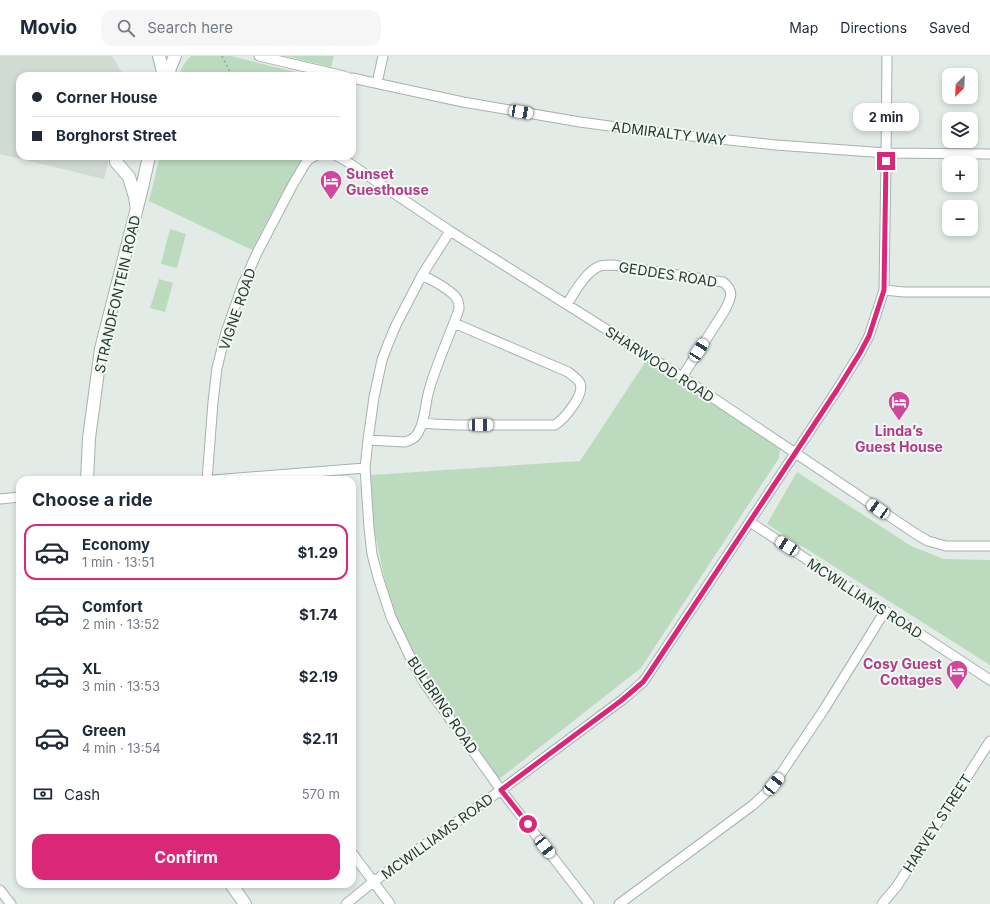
<!DOCTYPE html>
<html lang="en">
<head>
<meta charset="utf-8">
<style>
	:root { --surface:#fff; --page:#f6f6f7; --text:#1f2937; --muted:#747a83; --line:#e0e1e3; --accent:#db2777 }
	body { margin:0; font-family:Inter,sans-serif; background:var(--page); color:var(--text); height:100vh; display:flex; flex-direction:column; font-size:15px; white-space:nowrap }
	* { box-sizing:border-box; margin:0 }
	p { font-size:13px; color:var(--muted) }
	.icon { flex:none; width:22px; height:22px; fill:none; stroke:currentColor; stroke-width:2; stroke-linecap:round; stroke-linejoin:round }
	.map { position:relative; flex:1; overflow:hidden }
	.side { position:absolute; left:16px; top:420px; width:340px; height:412px; display:flex; flex-direction:column; background:var(--surface); border-radius:12px; box-shadow:0 2px 6px #0003 }
	.side>* { flex:none }
	.hud { position:absolute; left:16px; top:16px; width:340px; height:88px; border-radius:12px; box-shadow:0 2px 6px #0003; display:grid; align-content:center; height:88px; padding:0 16px; background:var(--surface) }
	.needle { width:26px; rotate:204deg }
	.tools { position:absolute; left:942px; top:12px; display:grid; gap:8px }
	.tools a { display:grid; place-items:center; width:36px; height:36px; border-radius:8px; background:var(--surface); box-shadow:0 2px 6px #0003; font-size:20px }
	.end { position:absolute; width:18px; height:18px; margin:-9px; border:5px solid #db2777; background:#fff; box-shadow:0 0 0 2px #fff }
	.from { border-radius:50% }
	.bubble { position:absolute; height:28px; border-radius:12px; background:var(--surface); box-shadow:0 2px 6px #0003; font-size:13px; font-weight:700; line-height:28px; text-align:center }
	.car { position:absolute; width:12px; height:24px; margin:-12px -6px; border-radius:5px; box-shadow:0 0 3px 1px #0007; background:linear-gradient(#fff 24%,#345 0 40%,#fff 0 76%,#345 0 86%,#fff 0) }
	.hud b { display:flex; align-items:center; gap:14px; height:38px; font-size:15px }
	.hud b+b { border-top:1px solid var(--line) }
	.hud i { width:10px; height:10px; background:var(--text) }
	ul { padding:0; list-style:none }
	li { display:flex; align-items:center; gap:12px; height:56px; margin:0 8px 6px; padding:0 8px; border:2px solid transparent; border-radius:12px }
	li div { flex:1 }
	li b { display:block; font-size:15px }
	li em { font-style:normal; font-weight:700 }
	li.current { border-color:var(--accent) }
	li>.icon { width:36px; height:36px; stroke-width:1.5 }
	h2 { padding:0 16px; font-size:18px; line-height:48px }
	.pay { display:flex; align-items:center; gap:10px; height:44px; padding:0 16px; font-size:15px }
	.pay p { margin-inline-start:auto }
	.button { display:flex; gap:8px; margin-top:auto; padding:8px 16px }
	.button a { flex:1; height:46px; border-radius:12px; background:var(--accent); color:#fff; font-size:16px; font-weight:700; line-height:46px; text-align:center }
	header { display:flex; align-items:center; gap:24px; box-sizing:border-box; height:56px; padding:0 20px; background:var(--surface); border-bottom:1px solid var(--line) }
	header strong { font-size:19px }
	nav { display:flex; gap:22px; margin-inline-start:auto; font-size:14px }
	.search { width:280px; height:36px; background:var(--page); display:flex; align-items:center; gap:10px; box-sizing:border-box; padding:0 14px; border-radius:12px; color:var(--muted); font-size:15px }
	.map>svg:first-child { display:block }
	.built { fill:#d0dbd4 }
	.green { fill:#bcdbbe }
	.lines { fill:none; stroke-linecap:round; stroke-linejoin:round }
	.minor-casing { stroke:#a5b3ab; stroke-width:11 }
	.secondary-casing { stroke:#a1b6aa; stroke-width:14 }
	.path { stroke:#84ad97; stroke-width:1.5; stroke-dasharray:2 3; stroke-linecap:butt }
	.minor { stroke:#fff; stroke-width:9 }
	.secondary { stroke:#fff; stroke-width:12 }
	.route { stroke:#db2777; stroke-width:5 }
	.labels { text-anchor:middle; dominant-baseline:central; stroke-width:4; stroke-linejoin:round; paint-order:stroke }
	.street-label { font-size:14px; fill:#233b2f; stroke:#f2f8f4 }
	.hotel-label { font-size:14px; font-weight:bold; fill:#b23c85; stroke:#f2f8f4; text-anchor:start }
</style>
</head>
<body>
<header>
<strong>Movio</strong>
<div class="search"><svg class="icon" aria-label="search" viewBox="0 0 24 24"><circle cx="10" cy="10" r="6"/><path d="M15 15l6 6"/></svg>Search here</div>
<nav><a>Map</a><a>Directions</a><a>Saved</a></nav>
</header>
<div class="map">
<svg width="990" height="848" viewBox="0 0 990 848">
	<rect width="100%" height="100%" fill="#e2ebe5"/>
	<path class="built" d="M0 0H112L124 20H20V100H110L104 123 0 98Z"/>
	<path class="green" d="M191 0H231L311 20H179C181 12 185 6 191 0Z
		M286 0H334L331 11Z
		M160 100H307L297 113 280 141 252 194 149 145Z
		M170 173 186 178 177 212 161 208Z
		M159 223 173 227 165 256 150 252Z
		M648 302 776 385 780 392 779 402 641 612 498 724 425 618 412 594 397 562 386 529 373 468 371 419 580 405Z
		M797 416 911 490 944 503 990 504V609L767 468Z"/>
	<g class="lines">
		<g class="minor-casing">
			<path id="minor" d="M259 0 344 20
				M352 22 463 46 580 66 653 76 776 89 886 97 990 98
				M377 27 383 0
				M337 100 346 105 450 175 682 321 916 478 928 485 946 490H990
				M450 175 422 219 396 269 388 288 382 304 374 341 368 384 365 412 369 472 372 498 378 521 391 561 414 609 425 628 501 734 589 848
				M884 234 904 236H990
				M567 248C575 236 586 215 600 210 604 209 609 209 613 209L723 226C735 235 731 242 725 254L682 321
				M422 367 435 368 455 369H555C564 363 585 339 580 327 578 323 572 319 568 316L454 267
				M368 384 405 386C411 384 416 382 419 375 426 362 425 345 430 331 438 304 450 279 459 253 459 250 459 246 457 243 452 234 432 224 422 219
				M207 424 213 346 217 312 226 276 243 228 257 197 292 130 305 108 309 103 315 100
				M213 424 365 412
				M0 443 20 441
				M750 466 990 624
				M352 797 390 848
				M0 834 11 848
				M346 848 373 826 501 734 622 644 643 626 650 616 837 334 860 297 869 280 884 234 886 105 887 0
				M619 848 753 749 767 736 780 719 823 655 885 555
				M882 848 897 830 990 685"/>
		</g>
		<g class="secondary-casing">
			<path id="secondary" d="M159 0 164 20
				M168 20 170 12 175 0
				M116 106 129 121 135 141 136 149
				M87 424 89 382 101 293 142 132 149 100
				M231 828 245 848"/>
		</g>
		<path class="path" d="M222 0 232 20"/>
		<use href="#minor" class="minor"/>
		<use href="#secondary" class="secondary"/>
	</g>
	<g class="lines">
		<path class="route" d="M528 768 501 734 622 644 643 626 650 616 837 334 860 297 869 280 884 234 886 105"/>
	</g>
	<defs>
		<g id="hotel-pin" transform="scale(1.15)"><path d="M0 17L-7.5 6A9.5 9.5 0 1 1 7.5 6Z" fill="#d1479c" stroke="#f2f8f4"/><path d="M-6-4.5h1.5V1H6V5H4.5V3h-9V5H-6ZM-4 0a1.8 1.8 0 1 1 3.6 0ZM.5 0V-2.5h3Q6-2.5 6 0Z" fill="#fff"/></g>
	</defs>
	<g fill-rule="evenodd">
		<use href="#hotel-pin" x="331" y="125"/>
		<use href="#hotel-pin" x="899" y="346"/>
		<use href="#hotel-pin" x="957" y="615"/>
	</g>
	<g class="labels">
		<g class="street-label">
			<text transform="translate(669 77) rotate(7)">ADMIRALTY WAY</text>
			<text transform="translate(668 218) rotate(9)">GEDDES ROAD</text>
			<text transform="translate(117 238) rotate(-77)">STRANDFONTEIN ROAD</text>
			<text transform="translate(237 253) rotate(-71)">VIGNE ROAD</text>
			<text transform="translate(660 308) rotate(33)">SHARWOOD ROAD</text>
			<text transform="translate(865 542) rotate(33)">MCWILLIAMS ROAD</text>
			<text transform="translate(443 649) rotate(56)">BULBRING ROAD</text>
			<text transform="translate(937 767) rotate(-57)">HARVEY STREET</text>
			<text transform="translate(437 780) rotate(-36)">MCWILLIAMS ROAD</text>
		</g>
		<g class="hotel-label">
			<text x="346" y="117">Sunset<tspan x="346" dy="16">Guesthouse</tspan></text>
			<text x="899" y="374" text-anchor="middle">Linda’s<tspan x="899" dy="16">Guest House</tspan></text>
			<text x="942" y="607" text-anchor="end">Cosy Guest<tspan x="942" dy="16">Cottages</tspan></text>
		</g>
	</g>
</svg>
<div class="tools">
<a><svg class="needle" viewBox="-14 -14 28 28"><path d="M0-13l5 13h-10z" fill="#e53935"/><path d="M0 13l5-13h-10z" fill="#747a83"/></svg></a>
<a><svg class="icon" aria-label="layers" viewBox="0 0 24 24"><path d="M12 4l9 5-9 5-9-5zM3 14l9 5 9-5"/></svg></a>
<a>+</a>
<a>−</a>
</div>
<i class="end from" style="left:528px;top:768px"></i>
<i class="end" style="left:886px;top:105px"></i>
<div class="bubble" style="left:853px;top:47px;width:66px">2 min</div>
<i class="car" style="left:521px;top:56px;rotate:100deg"></i>
<i class="car" style="left:699px;top:294px;rotate:33deg"></i>
<i class="car" style="left:481px;top:369px;rotate:90deg"></i>
<i class="car" style="left:878px;top:453px;rotate:304deg"></i>
<i class="car" style="left:787px;top:490px;rotate:303deg"></i>
<i class="car" style="left:774px;top:728px;rotate:39deg"></i>
<i class="car" style="left:545px;top:791px;rotate:142deg"></i>
<div class="hud">
<b><i class="from"></i>Corner House</b>
<b><i></i>Borghorst Street</b>
</div>
<section class="side">
<h2>Choose a ride</h2>
<ul>
<li class="current"><svg class="icon" aria-label="car" viewBox="0 0 24 24"><path d="M5 17H2v-5l4-1 3-4h7l3 4 3 1v5h-3M9 17h6M6 11h13"/><circle cx="7" cy="17" r="2"/><circle cx="17" cy="17" r="2"/></svg><div><b>Economy</b><p>1 min · 13:51</p></div><em>$1.29</em></li>
<li><svg class="icon" aria-label="car" viewBox="0 0 24 24"><path d="M5 17H2v-5l4-1 3-4h7l3 4 3 1v5h-3M9 17h6M6 11h13"/><circle cx="7" cy="17" r="2"/><circle cx="17" cy="17" r="2"/></svg><div><b>Comfort</b><p>2 min · 13:52</p></div><em>$1.74</em></li>
<li><svg class="icon" aria-label="car" viewBox="0 0 24 24"><path d="M5 17H2v-5l4-1 3-4h7l3 4 3 1v5h-3M9 17h6M6 11h13"/><circle cx="7" cy="17" r="2"/><circle cx="17" cy="17" r="2"/></svg><div><b>XL</b><p>3 min · 13:53</p></div><em>$2.19</em></li>
<li><svg class="icon" aria-label="car" viewBox="0 0 24 24"><path d="M5 17H2v-5l4-1 3-4h7l3 4 3 1v5h-3M9 17h6M6 11h13"/><circle cx="7" cy="17" r="2"/><circle cx="17" cy="17" r="2"/></svg><div><b>Green</b><p>4 min · 13:54</p></div><em>$2.11</em></li>
</ul>
<div class="pay"><svg class="icon" aria-label="cash" viewBox="0 0 24 24"><path d="M3 7h18v10H3z"/><circle cx="12" cy="12" r="2"/></svg>Cash<p>570 m</p></div>
<div class="button"><a>Confirm</a></div>
</section>
</div>
</body>
</html>
